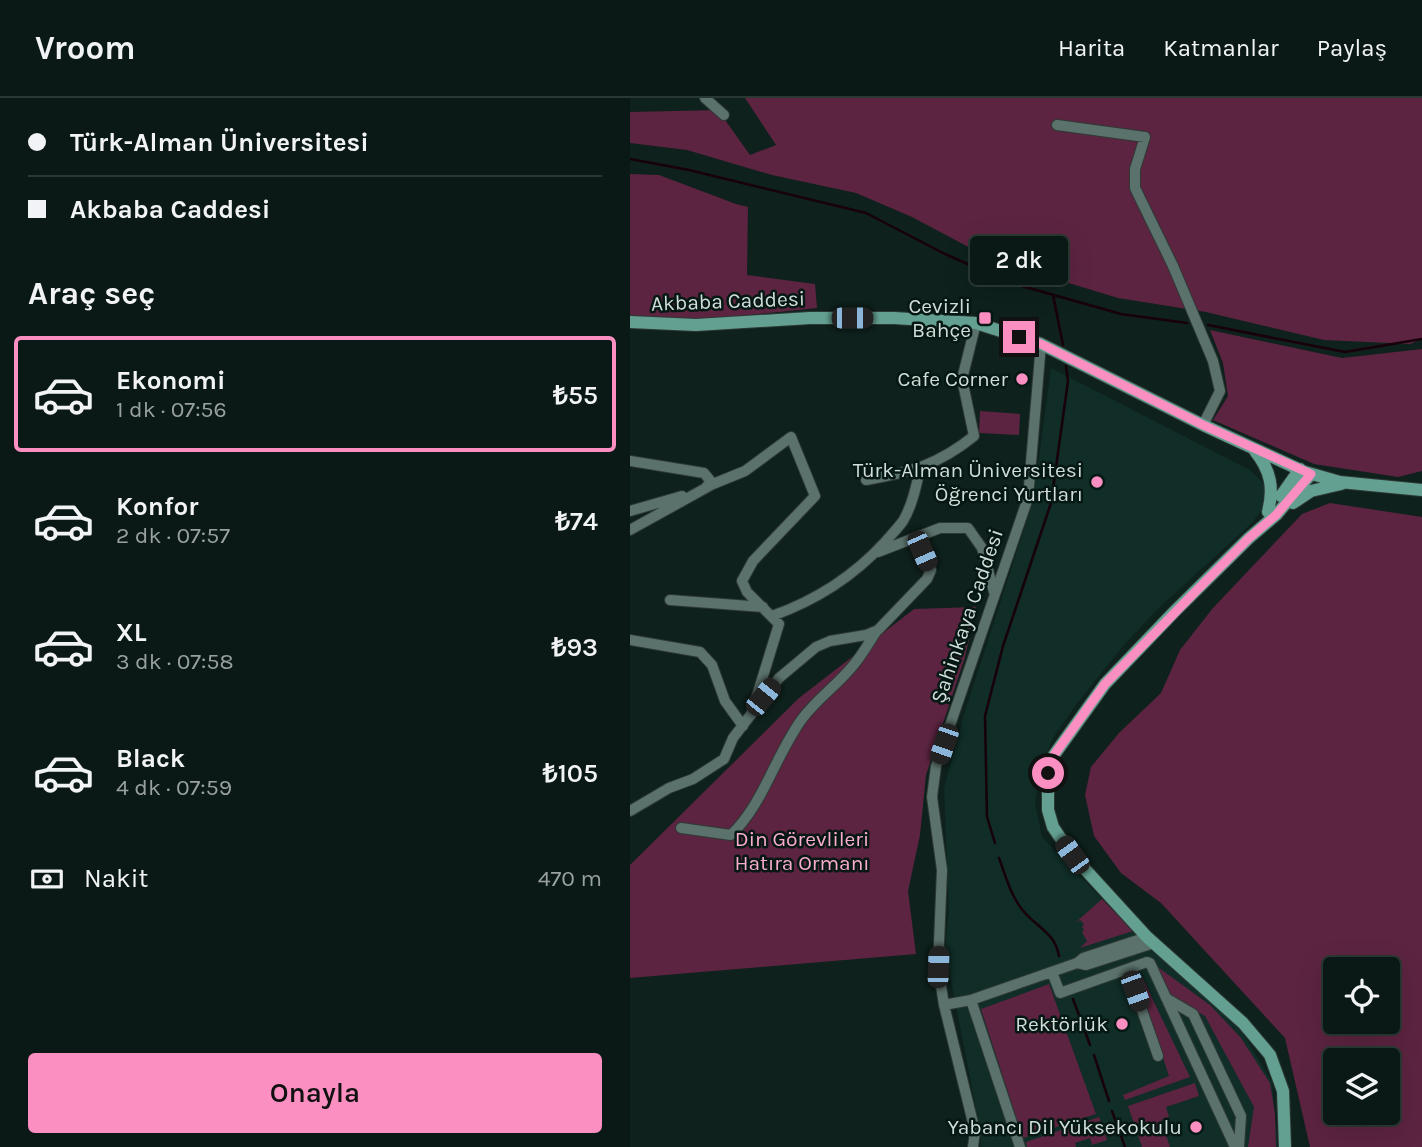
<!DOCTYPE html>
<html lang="tr">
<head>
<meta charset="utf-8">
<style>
	:root { --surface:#0a1915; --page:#13221e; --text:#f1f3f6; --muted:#99a0a0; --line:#2a3834; --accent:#fc8fc1 }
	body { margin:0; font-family:Karla,sans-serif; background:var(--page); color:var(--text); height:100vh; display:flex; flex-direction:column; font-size:26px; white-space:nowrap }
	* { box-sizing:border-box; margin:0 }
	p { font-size:23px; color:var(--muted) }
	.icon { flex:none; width:38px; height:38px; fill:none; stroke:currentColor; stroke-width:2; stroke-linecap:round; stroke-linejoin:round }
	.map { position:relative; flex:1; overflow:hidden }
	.sheet { display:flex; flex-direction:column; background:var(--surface); width:630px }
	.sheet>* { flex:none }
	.banner { display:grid; align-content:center; height:154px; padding:0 28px; background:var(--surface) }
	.buttons { position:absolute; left:693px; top:859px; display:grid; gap:14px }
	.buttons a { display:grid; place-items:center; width:77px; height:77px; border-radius:7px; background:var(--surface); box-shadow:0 7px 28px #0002,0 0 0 2px var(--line); font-size:35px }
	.end { position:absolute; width:32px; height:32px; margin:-16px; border:9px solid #fc8fc1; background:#111; box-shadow:0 0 0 4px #111 }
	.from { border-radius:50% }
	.bubble { position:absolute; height:49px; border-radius:7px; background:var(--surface); box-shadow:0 7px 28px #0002,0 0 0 2px var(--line); font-size:23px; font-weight:600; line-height:49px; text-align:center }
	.car { position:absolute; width:21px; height:42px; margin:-21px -10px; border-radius:9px; box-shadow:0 0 5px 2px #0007; background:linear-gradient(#222 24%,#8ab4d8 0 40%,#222 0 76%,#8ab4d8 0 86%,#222 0) }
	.banner b { display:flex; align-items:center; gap:24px; height:66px; font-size:26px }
	.banner b+b { border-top:2px solid var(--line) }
	.banner i { width:18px; height:18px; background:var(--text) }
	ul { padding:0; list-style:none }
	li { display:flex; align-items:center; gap:21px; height:116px; margin:0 14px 10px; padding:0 14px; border:4px solid transparent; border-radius:7px }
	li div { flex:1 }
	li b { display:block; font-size:26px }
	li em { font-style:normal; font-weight:600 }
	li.selected { border-color:var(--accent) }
	li>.icon { width:63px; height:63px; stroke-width:1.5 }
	h2 { padding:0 28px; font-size:32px; line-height:84px }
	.pay { display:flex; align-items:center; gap:18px; height:77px; padding:0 28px; font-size:26px }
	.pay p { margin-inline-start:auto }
	.button { display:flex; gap:14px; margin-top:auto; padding:14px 28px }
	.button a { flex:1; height:80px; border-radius:7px; background:var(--accent); color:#111; font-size:28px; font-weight:600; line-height:80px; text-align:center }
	header { display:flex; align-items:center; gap:42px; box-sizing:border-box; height:98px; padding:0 35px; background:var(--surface); border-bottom:2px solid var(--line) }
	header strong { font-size:33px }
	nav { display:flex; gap:38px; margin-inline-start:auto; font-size:24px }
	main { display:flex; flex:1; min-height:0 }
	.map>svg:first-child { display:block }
	.built { fill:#102d27 }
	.green { fill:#5c2440; fill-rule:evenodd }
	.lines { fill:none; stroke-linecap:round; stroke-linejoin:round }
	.stream { stroke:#17000a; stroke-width:2.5 }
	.minor-casing { stroke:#2e3935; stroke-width:12 }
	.major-casing { stroke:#2e3935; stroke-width:14 }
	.minor { stroke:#5b716b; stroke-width:10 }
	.major { stroke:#63a091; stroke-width:12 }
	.route { stroke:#fc8fc1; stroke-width:9 }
	.poi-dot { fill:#fc8fc1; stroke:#051813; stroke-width:2.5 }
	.labels { text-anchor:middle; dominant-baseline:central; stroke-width:5; stroke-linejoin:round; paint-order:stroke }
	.street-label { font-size:21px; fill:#d1ddd9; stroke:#051813 }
	.poi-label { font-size:21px; fill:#d1ddd9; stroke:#051813; text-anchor:end }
	.park-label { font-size:21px; fill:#fbaccf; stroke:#051813 }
</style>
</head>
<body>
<header>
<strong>Vroom</strong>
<nav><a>Harita</a><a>Katmanlar</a><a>Paylaş</a></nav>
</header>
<main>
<section class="sheet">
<div class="banner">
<b><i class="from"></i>Türk-Alman Üniversitesi</b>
<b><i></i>Akbaba Caddesi</b>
</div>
<h2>Araç seç</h2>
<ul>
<li class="selected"><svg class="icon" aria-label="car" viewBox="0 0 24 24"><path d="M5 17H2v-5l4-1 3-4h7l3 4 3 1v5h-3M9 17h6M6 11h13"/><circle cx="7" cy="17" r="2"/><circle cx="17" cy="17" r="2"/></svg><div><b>Ekonomi</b><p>1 dk · 07:56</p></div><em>₺55</em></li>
<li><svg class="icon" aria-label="car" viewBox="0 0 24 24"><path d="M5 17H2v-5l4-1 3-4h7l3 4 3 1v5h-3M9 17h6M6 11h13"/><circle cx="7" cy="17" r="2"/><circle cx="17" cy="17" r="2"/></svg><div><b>Konfor</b><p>2 dk · 07:57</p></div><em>₺74</em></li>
<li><svg class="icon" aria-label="car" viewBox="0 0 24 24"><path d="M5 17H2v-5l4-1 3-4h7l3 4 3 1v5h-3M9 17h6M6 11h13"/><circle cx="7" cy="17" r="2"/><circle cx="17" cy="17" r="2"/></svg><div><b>XL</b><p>3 dk · 07:58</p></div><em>₺93</em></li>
<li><svg class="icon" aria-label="car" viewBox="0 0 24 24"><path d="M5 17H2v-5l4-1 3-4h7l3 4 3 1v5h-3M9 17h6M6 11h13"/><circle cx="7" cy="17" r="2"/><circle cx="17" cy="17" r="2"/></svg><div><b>Black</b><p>4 dk · 07:59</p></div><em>₺105</em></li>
</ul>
<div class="pay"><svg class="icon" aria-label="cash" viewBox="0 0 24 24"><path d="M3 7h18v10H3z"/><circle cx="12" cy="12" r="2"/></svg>Nakit<p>470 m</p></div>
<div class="button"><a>Onayla</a></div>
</section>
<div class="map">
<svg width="792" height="1049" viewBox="0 0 792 1049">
	<rect width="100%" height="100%" fill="#0e211c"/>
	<path class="built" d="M421 270 620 372 637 388 634 409 623 424 530 509 493 548 445 608 423 640 409 676 405 705 412 739 503 833 611 932 642 984 648 1049H351V1036L315 851 319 812 314 690 335 613 403 404Z"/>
	<path class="green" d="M115 0H792V241L780 246 694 242 576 214 488 200 363 162 282 119 226 95 142 77 57 52 0 45V14L88 12 120 57 146 47Z
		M0 76 29 77 106 106 118 109 117 177 185 186 187 210 91 220 6 221 0 218Z
		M580 232 712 260 792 251V373L768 379 684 366 583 322 598 298 593 265Z
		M350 313 390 316 389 337 349 335Z
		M700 405 792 419V1049H680L655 940 531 805 491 775 464 738 455 697 461 669 489 635 531 595 550 552 583 510 672 416ZM705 872H758V924H705ZM705 962H758V1015H705Z
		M346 509 335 559 296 677 290 737 278 793 286 856 0 880V767L169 600 284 511Z
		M472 801 503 833 450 850 457 843 452 834 454 832 452 829 454 826 450 822 445 825Z
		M525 867 580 907 611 940 640 985 645 1016 646 1049H618L624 1009 575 918 537 896Z
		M512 879 560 979 495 1002 493 997 539 978 507 881Z
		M419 886 466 1016 393 1040 351 911Z
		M565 985 569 998 536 1009 539 1019 531 1022 540 1049H512L498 1008Z
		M469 1019 477 1042 462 1047 460 1040 445 1045 446 1049H397L396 1044Z"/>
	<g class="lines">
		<path class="stream" d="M0 61 59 72 236 115 315 156 381 185 491 216 557 225
			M423 197 433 247
			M578 227 715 254 792 241
			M365 745 357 719 355 618 373 548 421 405 438 283 436 268
			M369 760C376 779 382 802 396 816 410 831 425 836 429 858
			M443 901 460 947
			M464 957 479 1003
			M482 1013 495 1049"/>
		<g class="minor-casing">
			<path id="minor" d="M75 0 94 17
				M427 27 515 39 505 71V90L543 168 583 263 590 293 573 327
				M0 363 74 375 83 386 77 388
				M236 382C281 374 308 367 344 338L332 281 346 225
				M0 413 52 398
				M0 432 83 386 115 373 161 339 185 398 123 463 112 483 117 494 149 526 121 617
				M248 454 310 430H338L352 450 364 494
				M40 502 133 509
				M142 518C187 502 223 479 255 444 261 437 268 430 273 423 282 408 286 389 290 371
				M0 542 70 554 82 567 95 603 113 628
				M0 713 39 690 63 681 94 661 103 640 149 580 186 549 200 543 236 537 248 532 297 481 301 472 286 440
				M51 730 101 737C134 705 145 658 172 621 186 602 206 588 221 570 231 559 238 546 246 534
				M447 865 456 867 524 845
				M498 872 528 958
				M422 874 430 895 517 864 520 865 605 1049
				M536 900 563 916 611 1018 609 1049
				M341 902 390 1049
				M314 907 341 902 447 865 453 860 517 839
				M343 1049 345 1033 314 907 308 869 312 772 302 699 306 668 398 400 411 246"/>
		</g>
		<g class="major-casing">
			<path id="major" d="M0 224 66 227 180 220H264L346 225 411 246 573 327 675 374 710 384 792 392
				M625 353C641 373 644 390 638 414
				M651 398 670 371
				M663 405 681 393 711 386
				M655 1049 653 993 640 957 613 925 517 839 442 757 423 729 418 712V675L424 657 475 586 545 513 619 440 646 417 681 376"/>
		</g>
		<use href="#minor" class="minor"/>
		<use href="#major" class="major"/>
	</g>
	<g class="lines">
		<path class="route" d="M389 239 411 246 573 327 681 376 646 417 619 440 564 495 475 586 424 657 418 675"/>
	</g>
	<g class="poi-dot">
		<rect x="348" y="213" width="14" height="14" rx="3.5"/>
		<circle cx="392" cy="281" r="7"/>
		<circle cx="467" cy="384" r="7"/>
		<circle cx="492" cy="926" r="7"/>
		<circle cx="566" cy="1029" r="7"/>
	</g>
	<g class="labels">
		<g class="street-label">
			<text transform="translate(98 203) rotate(-2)">Akbaba Caddesi</text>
			<text transform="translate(337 518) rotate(-71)">Şahinkaya Caddesi</text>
		</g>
		<g class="poi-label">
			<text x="341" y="208">Cevizli<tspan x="341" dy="24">Bahçe</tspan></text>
			<text x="378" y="281">Cafe Corner</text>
			<text x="453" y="372">Türk-Alman Üniversitesi<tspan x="453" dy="24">Öğrenci Yurtları</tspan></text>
			<text x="478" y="926">Rektörlük</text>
			<text x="552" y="1029">Yabancı Dil Yüksekokulu</text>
		</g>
		<g class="park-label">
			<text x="172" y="741">Din Görevlileri<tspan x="172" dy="24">Hatıra Ormanı</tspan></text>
		</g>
	</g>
</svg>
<div class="buttons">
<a><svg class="icon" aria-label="locate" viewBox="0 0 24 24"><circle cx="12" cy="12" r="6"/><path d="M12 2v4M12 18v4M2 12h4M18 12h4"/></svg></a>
<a><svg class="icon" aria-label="layers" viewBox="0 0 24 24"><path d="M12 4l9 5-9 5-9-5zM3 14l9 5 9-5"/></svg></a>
</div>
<i class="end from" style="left:418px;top:675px"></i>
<i class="end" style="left:389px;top:239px"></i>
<div class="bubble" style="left:340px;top:138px;width:98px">2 dk</div>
<i class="car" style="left:222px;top:220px;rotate:90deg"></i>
<i class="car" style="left:292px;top:453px;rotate:156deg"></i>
<i class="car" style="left:133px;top:599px;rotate:39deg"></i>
<i class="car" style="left:314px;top:646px;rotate:199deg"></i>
<i class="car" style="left:442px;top:757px;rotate:324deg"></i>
<i class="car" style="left:308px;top:869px;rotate:2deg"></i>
<i class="car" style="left:505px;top:893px;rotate:160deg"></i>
</div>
</main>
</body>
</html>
